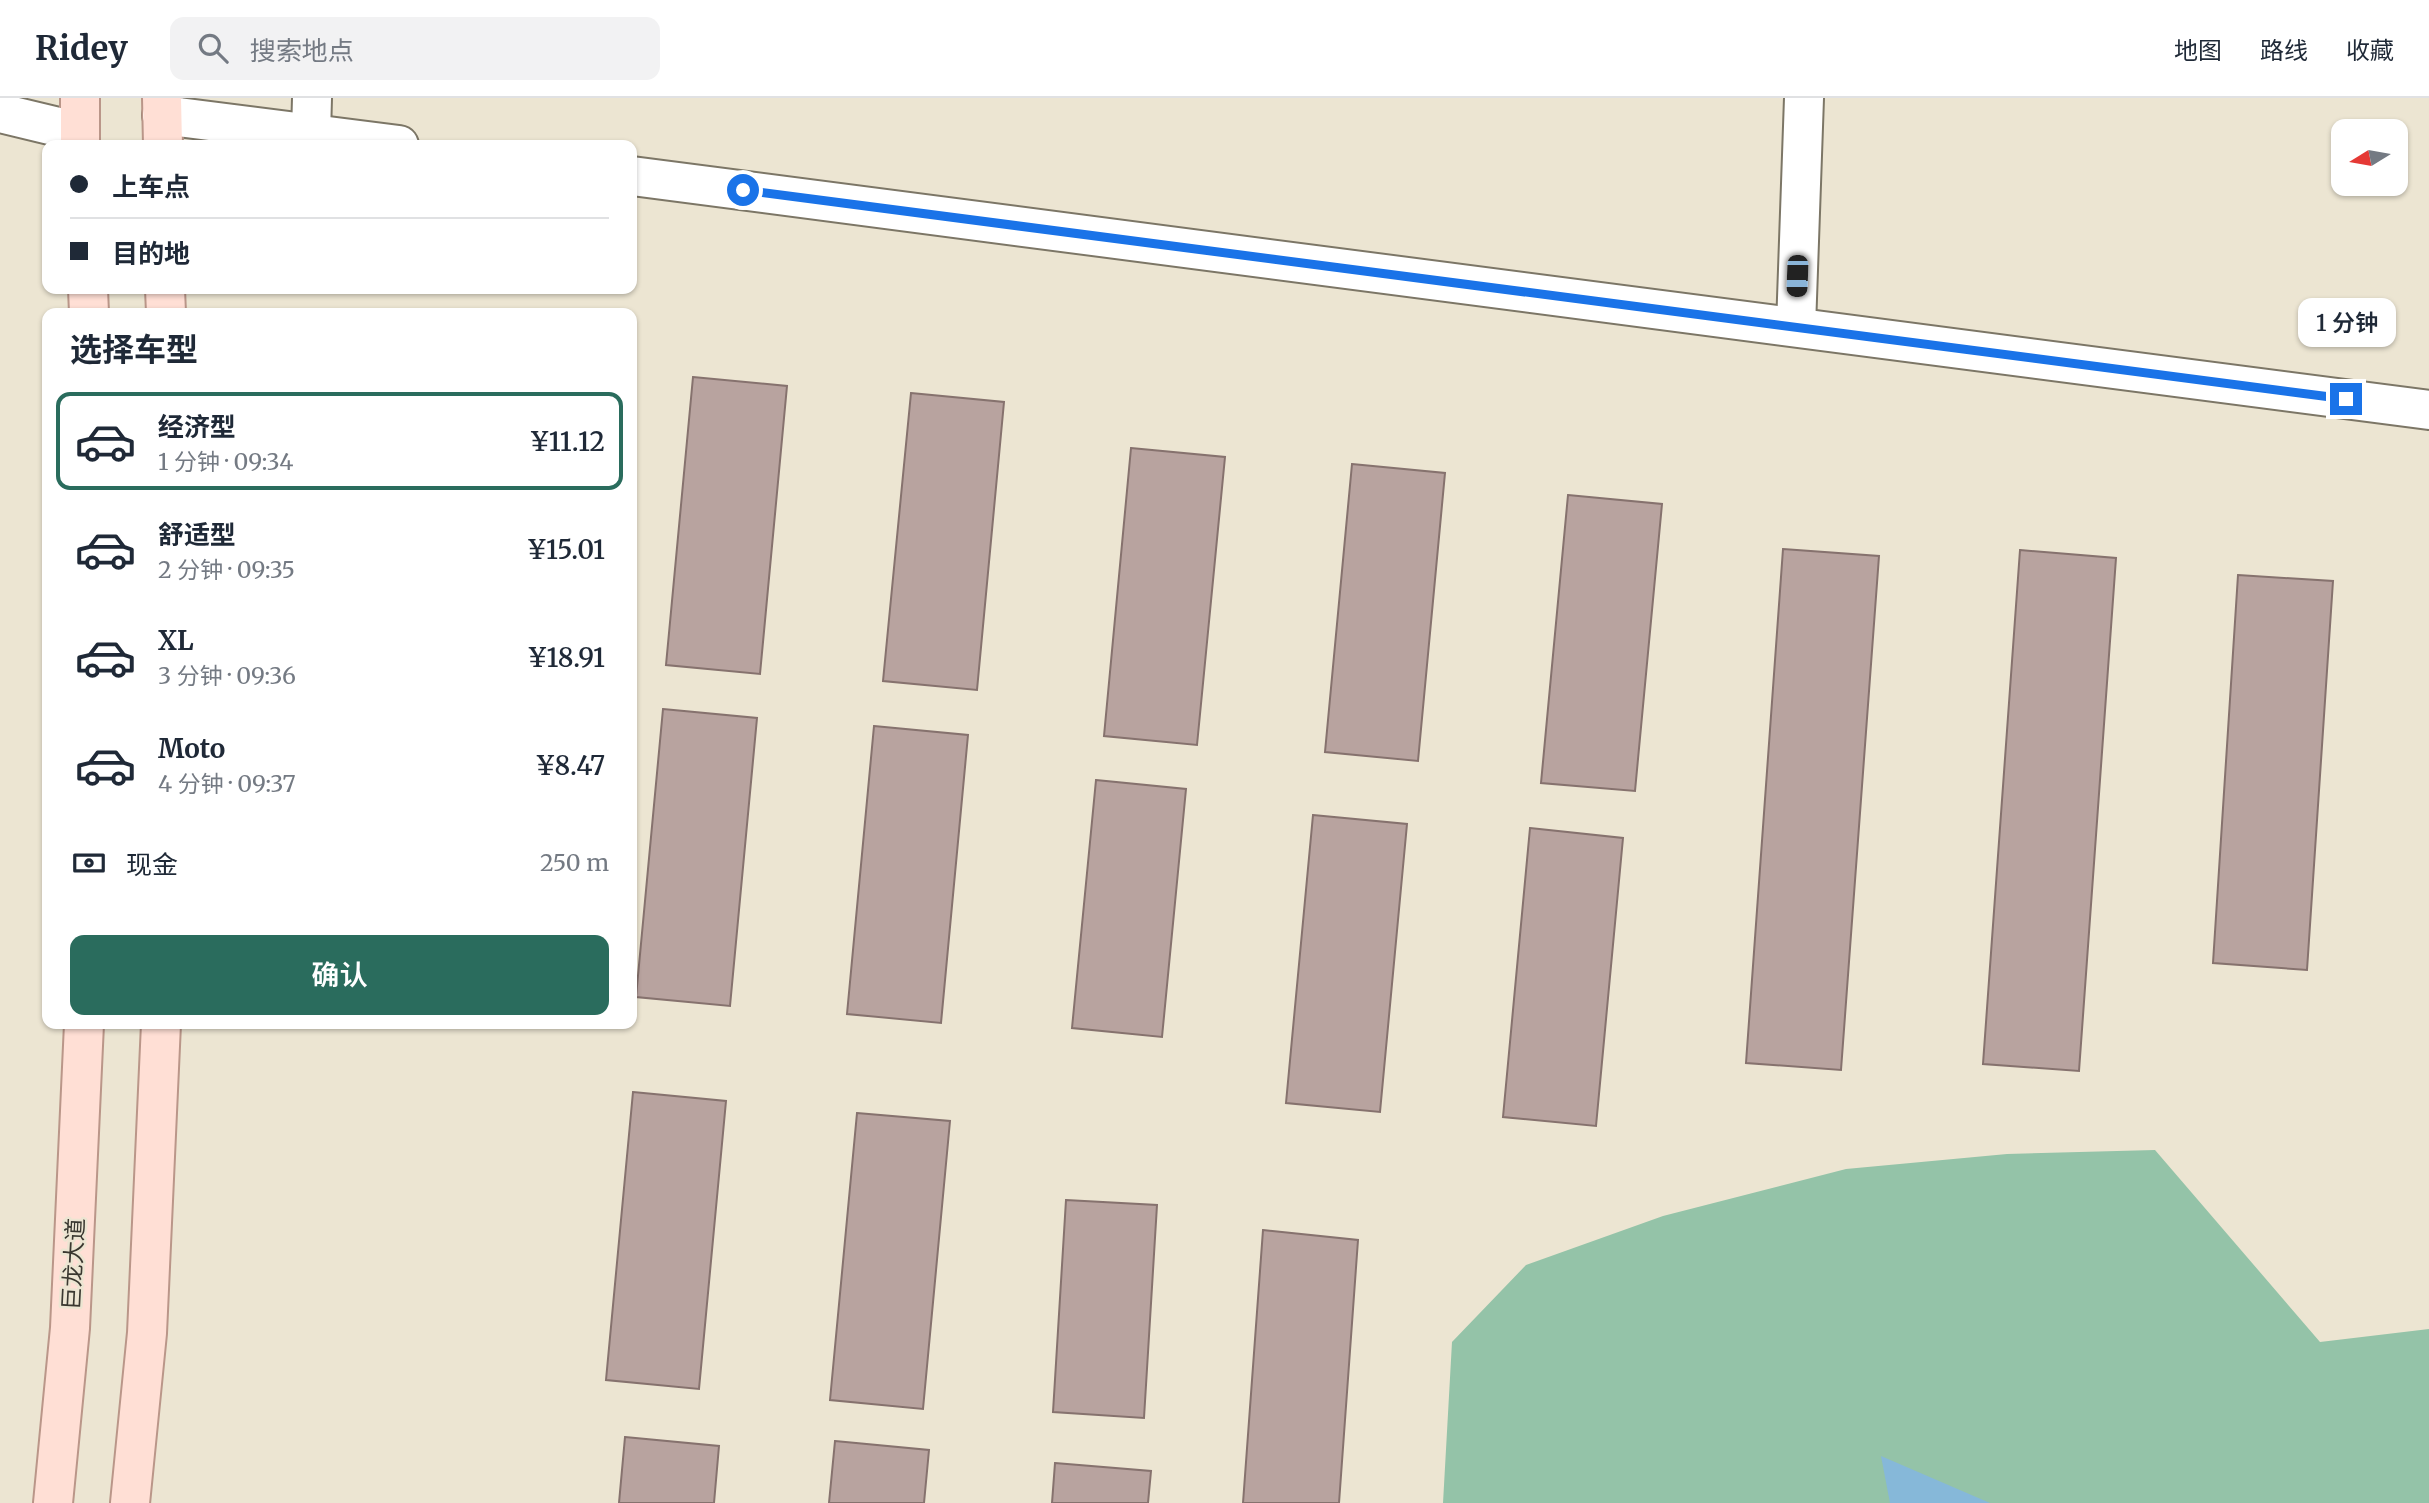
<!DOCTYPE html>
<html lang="zh">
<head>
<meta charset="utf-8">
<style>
	:root { --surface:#fff; --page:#f2f2f3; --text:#1f2937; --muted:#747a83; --line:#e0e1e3; --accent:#2a6c5d }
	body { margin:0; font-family:Merriweather,"Noto Sans SC",serif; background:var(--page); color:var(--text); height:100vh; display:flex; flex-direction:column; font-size:26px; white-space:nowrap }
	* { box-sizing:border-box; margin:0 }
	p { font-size:23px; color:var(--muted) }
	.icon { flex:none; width:38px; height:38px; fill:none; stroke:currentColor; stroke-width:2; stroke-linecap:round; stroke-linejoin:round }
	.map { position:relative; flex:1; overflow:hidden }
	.side { position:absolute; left:42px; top:210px; width:595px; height:721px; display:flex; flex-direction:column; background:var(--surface); border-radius:14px; box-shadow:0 2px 5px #0004 }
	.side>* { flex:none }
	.hud { position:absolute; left:42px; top:42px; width:595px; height:154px; border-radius:14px; box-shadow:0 2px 5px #0004; display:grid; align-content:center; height:154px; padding:0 28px; background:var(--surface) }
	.needle { width:46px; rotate:259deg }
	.buttons { position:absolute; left:2331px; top:21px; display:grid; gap:14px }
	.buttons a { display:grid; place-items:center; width:77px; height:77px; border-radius:14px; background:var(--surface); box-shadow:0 2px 5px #0004; font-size:35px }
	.end { position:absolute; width:32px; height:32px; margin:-16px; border:9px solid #1a73e8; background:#fff; box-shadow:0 0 0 4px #fff }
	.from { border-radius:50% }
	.bubble { position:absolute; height:49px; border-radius:14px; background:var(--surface); box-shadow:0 2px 5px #0004; font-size:23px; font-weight:600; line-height:49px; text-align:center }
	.car { position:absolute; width:21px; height:42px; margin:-21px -10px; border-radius:9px; box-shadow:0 0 5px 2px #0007; background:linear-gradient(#222 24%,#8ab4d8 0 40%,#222 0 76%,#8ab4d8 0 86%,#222 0) }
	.hud b { display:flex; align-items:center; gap:24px; height:66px; font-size:26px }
	.hud b+b { border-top:2px solid var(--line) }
	.hud i { width:18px; height:18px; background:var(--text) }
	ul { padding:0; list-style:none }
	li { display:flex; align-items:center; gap:21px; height:98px; margin:0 14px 10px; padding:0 14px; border:4px solid transparent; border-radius:14px }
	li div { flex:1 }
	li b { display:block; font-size:26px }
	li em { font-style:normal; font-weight:600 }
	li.active { border-color:var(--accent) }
	li>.icon { width:63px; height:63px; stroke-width:1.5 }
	h2 { padding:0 28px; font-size:32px; line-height:84px }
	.pay { display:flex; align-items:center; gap:18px; height:77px; padding:0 28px; font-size:26px }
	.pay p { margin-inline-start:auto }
	.action { display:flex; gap:14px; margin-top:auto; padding:14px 28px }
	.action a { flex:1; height:80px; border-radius:14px; background:var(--accent); color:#fff; font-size:28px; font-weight:600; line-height:80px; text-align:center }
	header { display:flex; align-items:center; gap:42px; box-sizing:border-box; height:98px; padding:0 35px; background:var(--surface); border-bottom:2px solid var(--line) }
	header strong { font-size:33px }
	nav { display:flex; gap:38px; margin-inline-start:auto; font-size:24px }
	.search { width:490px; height:63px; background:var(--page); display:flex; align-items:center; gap:18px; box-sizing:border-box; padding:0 24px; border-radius:14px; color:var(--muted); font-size:26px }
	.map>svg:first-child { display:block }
	.green { fill:#94c3a8 }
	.water { fill:#86b8d9 }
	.building { fill:#b8a39f; stroke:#86726e; stroke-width:2 }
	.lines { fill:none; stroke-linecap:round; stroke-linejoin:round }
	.minor-casing { stroke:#7c7666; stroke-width:42 }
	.tertiary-casing { stroke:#7c7666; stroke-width:42 }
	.primary-casing { stroke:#ba9689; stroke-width:42 }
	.minor { stroke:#fff; stroke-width:38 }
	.tertiary { stroke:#fff; stroke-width:38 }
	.primary { stroke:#ffdfd5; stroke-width:38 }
	.route { stroke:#1a73e8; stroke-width:9 }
	.labels { text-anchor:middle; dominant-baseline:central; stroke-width:5; stroke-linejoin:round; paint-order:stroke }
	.street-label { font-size:23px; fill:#3a3830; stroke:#ece5d2 }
</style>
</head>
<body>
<header>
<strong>Ridey</strong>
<div class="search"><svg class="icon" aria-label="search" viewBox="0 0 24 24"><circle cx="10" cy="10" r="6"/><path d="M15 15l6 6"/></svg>搜索地点</div>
<nav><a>地图</a><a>路线</a><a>收藏</a></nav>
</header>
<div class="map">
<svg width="2429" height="1405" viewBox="0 0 2429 1405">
	<rect width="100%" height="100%" fill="#ece5d2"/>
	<path class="green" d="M2155 1052 2320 1244 2429 1231V1405H1443L1452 1244 1526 1167 1663 1118 1846 1071 2007 1056Z"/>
	<path class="water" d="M1881 1358 1990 1405H1890Z"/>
	<path class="building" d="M693 279 787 288 760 576 666 567Z
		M911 295 1004 304 977 592 883 583Z
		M1131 350 1225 359 1197 647 1104 638Z
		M1352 366 1445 375 1418 663 1325 654Z
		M1568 397 1662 406 1635 693 1541 685Z
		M1783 451 1879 458 1841 972 1746 965Z
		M2020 452 2116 460 2079 973 1983 966Z
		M2238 477 2333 483 2307 872 2213 865Z
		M663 611 757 620 730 908 636 899Z
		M874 628 968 637 941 925 847 916Z
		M1096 682 1186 691 1162 939 1072 930Z
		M1313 717 1407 726 1380 1014 1286 1005Z
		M1530 730 1623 740 1596 1028 1503 1019Z
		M633 994 726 1003 699 1291 606 1282Z
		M857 1015 950 1023 923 1311 830 1302Z
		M1066 1102 1157 1107 1144 1320 1053 1314Z
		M1263 1132 1358 1142 1339 1405H1243Z
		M625 1339 719 1348 714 1405H619Z
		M835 1343 929 1352 924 1405H829Z
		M1055 1365 1151 1373 1148 1405H1052Z"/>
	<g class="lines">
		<g class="minor-casing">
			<path id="minor" d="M311 36 312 0
				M1796 229 1804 0"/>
		</g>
		<g class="tertiary-casing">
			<path id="tertiary" d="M0 15 79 34
				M162 17 399 47
				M632 78 2429 312"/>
		</g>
		<g class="primary-casing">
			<path id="primary" d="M80 0V47
				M162 0 163 47
				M88 191 89 215
				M165 191 166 215
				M53 1405 70 1230 84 926
				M130 1405 147 1235 161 926"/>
		</g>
		<use href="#minor" class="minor"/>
		<use href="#tertiary" class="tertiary"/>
		<use href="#primary" class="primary"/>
	</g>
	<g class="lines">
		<path class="route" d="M743 92 2346 301"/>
	</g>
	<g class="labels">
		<g class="street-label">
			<text transform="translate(73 1166) rotate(-87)">巨龙大道</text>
		</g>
	</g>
</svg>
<div class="buttons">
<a><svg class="needle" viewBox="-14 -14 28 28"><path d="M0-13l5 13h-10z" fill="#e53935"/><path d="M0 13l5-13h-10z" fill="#747a83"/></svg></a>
</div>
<i class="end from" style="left:743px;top:92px"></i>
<i class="end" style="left:2346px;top:301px"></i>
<div class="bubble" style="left:2298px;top:200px;width:98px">1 分钟</div>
<i class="car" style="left:1797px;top:178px;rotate:182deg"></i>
<div class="hud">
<b><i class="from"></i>上车点</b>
<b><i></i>目的地</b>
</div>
<section class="side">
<h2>选择车型</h2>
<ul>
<li class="active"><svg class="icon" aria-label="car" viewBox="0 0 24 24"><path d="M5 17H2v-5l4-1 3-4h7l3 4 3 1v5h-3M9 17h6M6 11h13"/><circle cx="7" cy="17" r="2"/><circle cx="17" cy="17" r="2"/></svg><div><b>经济型</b><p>1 分钟 · 09:34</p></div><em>¥11.12</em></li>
<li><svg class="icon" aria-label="car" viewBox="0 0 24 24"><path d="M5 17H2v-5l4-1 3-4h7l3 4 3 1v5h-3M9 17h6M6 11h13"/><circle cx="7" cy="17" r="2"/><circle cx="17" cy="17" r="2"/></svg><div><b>舒适型</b><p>2 分钟 · 09:35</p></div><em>¥15.01</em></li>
<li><svg class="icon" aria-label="car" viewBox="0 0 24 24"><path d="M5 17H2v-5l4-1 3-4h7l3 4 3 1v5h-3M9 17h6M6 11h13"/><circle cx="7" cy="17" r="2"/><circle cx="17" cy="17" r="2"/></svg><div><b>XL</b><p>3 分钟 · 09:36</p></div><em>¥18.91</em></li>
<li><svg class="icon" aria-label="car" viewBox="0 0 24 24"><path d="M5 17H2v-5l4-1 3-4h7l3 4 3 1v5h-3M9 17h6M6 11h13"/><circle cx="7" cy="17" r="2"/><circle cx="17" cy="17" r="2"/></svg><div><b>Moto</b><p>4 分钟 · 09:37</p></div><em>¥8.47</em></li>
</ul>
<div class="pay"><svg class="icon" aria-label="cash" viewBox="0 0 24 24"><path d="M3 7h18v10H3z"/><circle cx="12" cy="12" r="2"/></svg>现金<p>250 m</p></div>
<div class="action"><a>确认</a></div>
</section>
</div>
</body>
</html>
